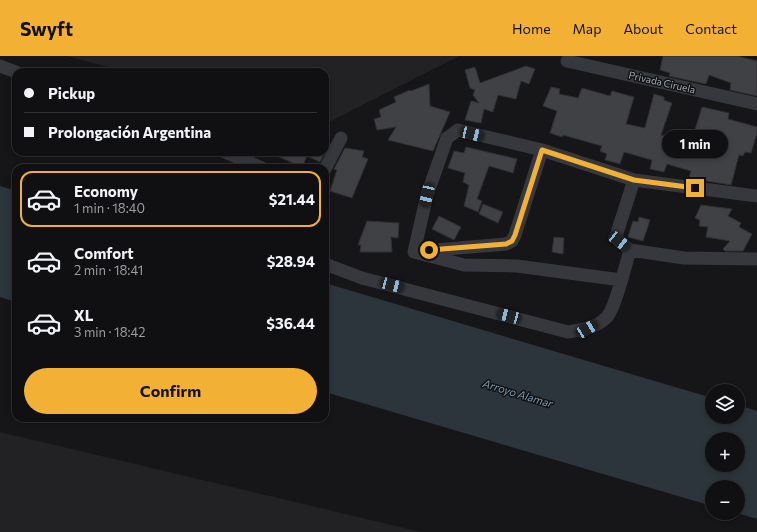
<!DOCTYPE html>
<html lang="en">
<head>
<meta charset="utf-8">
<style>
	:root { --surface:#101012; --page:#1e1e20; --text:#f1f3f6; --muted:#9c9d9f; --line:#303032; --accent:#f2b134 }
	body { margin:0; font-family:Commissioner,sans-serif; background:var(--page); color:var(--text); height:100vh; display:flex; flex-direction:column; font-size:15px; white-space:nowrap }
	* { box-sizing:border-box; margin:0 }
	p { font-size:13px; color:var(--muted) }
	.icon { flex:none; width:22px; height:22px; fill:none; stroke:currentColor; stroke-width:2; stroke-linecap:round; stroke-linejoin:round }
	.map { position:relative; flex:1; overflow:hidden }
	.panel { position:absolute; left:12px; top:108px; width:317px; height:258px; display:flex; flex-direction:column; background:var(--surface); border-radius:12px; box-shadow:0 2px 6px #0003,0 0 0 1px var(--line) }
	.panel>* { flex:none }
	.hud { position:absolute; left:12px; top:12px; width:317px; height:88px; border-radius:12px; box-shadow:0 2px 6px #0003,0 0 0 1px var(--line); display:grid; align-content:center; height:88px; padding:0 12px; background:var(--surface) }
	.buttons { position:absolute; left:705px; top:328px; display:grid; gap:8px }
	.buttons a { display:grid; place-items:center; width:40px; height:40px; border-radius:50%; background:var(--surface); box-shadow:0 2px 6px #0003,0 0 0 1px var(--line); font-size:20px }
	.end { position:absolute; width:18px; height:18px; margin:-9px; border:5px solid #f2b134; background:#111; box-shadow:0 0 0 2px #111 }
	.from { border-radius:50% }
	.bubble { position:absolute; height:28px; border-radius:14px; background:var(--surface); box-shadow:0 2px 6px #0003,0 0 0 1px var(--line); font-size:13px; font-weight:700; line-height:28px; text-align:center }
	.car { position:absolute; width:12px; height:24px; margin:-12px -6px; border-radius:5px; box-shadow:0 0 3px 1px #0007; background:linear-gradient(#222 24%,#8ab4d8 0 40%,#222 0 76%,#8ab4d8 0 86%,#222 0) }
	.hud b { display:flex; align-items:center; gap:14px; height:38px; font-size:15px }
	.hud b+b { border-top:1px solid var(--line) }
	.hud i { width:10px; height:10px; background:var(--text) }
	ul { padding:7px 0 0; list-style:none }
	li { display:flex; align-items:center; gap:12px; height:56px; margin:0 8px 6px; padding:0 4px; border:2px solid transparent; border-radius:12px }
	li div { flex:1 }
	li b { display:block; font-size:15px }
	li em { font-style:normal; font-weight:700 }
	li.on { border-color:var(--accent) }
	li>.icon { width:36px; height:36px; stroke-width:1.5 }
	.primary-button { display:flex; gap:8px; margin-top:auto; padding:8px 12px }
	.primary-button a { flex:1; height:46px; border-radius:24px; background:var(--accent); color:#111; font-size:16px; font-weight:700; line-height:46px; text-align:center }
	header { display:flex; align-items:center; gap:24px; box-sizing:border-box; height:56px; padding:0 20px; background:var(--accent); color:#111 }
	header strong { font-size:19px }
	nav { display:flex; gap:22px; margin-inline-start:auto; font-size:14px }
	.map>svg:first-child { display:block }
	.built { fill:#222225 }
	.water { fill:#2c353c; fill-rule:evenodd }
	.building { fill:#404145; stroke:#303034 }
	.lines { fill:none; stroke-linecap:round; stroke-linejoin:round }
	.minor { stroke:#37383d; stroke-width:13 }
	.route { stroke:#f2b134; stroke-width:5 }
	.labels { text-anchor:middle; dominant-baseline:central; stroke-width:3; stroke-linejoin:round; paint-order:stroke }
	.street-label { font-size:10px; fill:#a8adb8; stroke:#111113 }
	.water-label { font-size:11px; font-style:italic; fill:#7f9bb3; stroke:#111113 }
</style>
</head>
<body>
<header>
<strong>Swyft</strong>
<nav><a>Home</a><a>Map</a><a>About</a><a>Contact</a></nav>
</header>
<div class="map">
<svg width="757" height="476" viewBox="0 0 757 476">
	<rect width="100%" height="100%" fill="#161618"/>
	<path class="built" d="M67 0H459L325 68V16H127Z
		M0 376 421 476H0Z"/>
	<path class="water" d="M0 130 16 135V246L0 241Z
		M325 227 712 342V361H738V349L757 355V463L737 457 738 431H712V450L325 336ZM712 383H738V409H712Z"/>
	<path class="building" d="M663 0H737L757 5V40L730 34 731 27 709 19 706 28 669 20 670 17 660 14Z
		M526 10 535 13 529 28 521 25 516 43 498 39 493 56 484 53 481 67 465 64 471 45 479 47 473 39 475 34 470 32 465 14 475 11 480 27Z
		M429 28 430 50 450 56 433 95 388 84 396 71 377 74 374 63 381 61 379 54 396 46 394 41 410 34 411 35Z
		M551 31 560 33 559 38 578 42 582 32 610 40 612 35 634 41 626 68 645 72 654 38 664 41V44L672 47 661 79 691 87 702 51 729 57 728 63 757 71V77L751 97 745 96 743 100 739 99 731 129 689 122 691 115 667 108 664 116 650 113 652 104 624 96 620 108 605 104 607 98 600 95 602 90 563 79 562 81 550 77 557 55 543 50Z
		M466 91 517 103 513 117 489 110 477 143 482 145 478 156 464 150 469 129 463 126 465 117 448 112 454 95 464 97Z
		M345 92 364 95 362 101 368 103 352 142 330 135 337 114 334 113Z
		M268 96H325L320 106 307 100 302 111Z
		M483 148 503 156 498 167 479 158Z
		M701 149 732 153 728 160 741 167 739 171 752 178 743 195H725L723 193 730 185 706 181 708 171 699 170 700 164 695 162Z
		M439 160 461 171 454 184 432 173Z
		M639 161 650 164 643 185 628 181 633 165 638 166Z
		M367 165 399 167 398 182 391 181 392 196H360L361 189H358Z
		M554 181 564 182 563 198 552 196Z"/>
	<g class="lines">
		<path class="minor" d="M567 5 757 48
			M0 10 16 16
			M225 96 262 112
			M325 113 341 82
			M634 124 616 180 619 185 630 194 684 202 757 203
			M423 195 506 188 512 185 515 179 542 94
			M414 196 427 139 447 82 458 74 542 94 634 124 757 140
			M414 196 464 209 517 210 621 224
			M325 208 362 222 568 276C581 274 596 272 606 262 615 254 626 207 630 194"/>
	</g>
	<g class="lines">
		<path class="route" d="M429 194 506 188 512 185 515 179 542 94 634 124 695 132"/>
	</g>
	<g class="labels">
		<g class="street-label">
			<text transform="translate(662 26) rotate(13)">Privada Ciruela</text>
		</g>
		<g class="water-label">
			<text transform="translate(518 337) rotate(17)">Arroyo Alamar</text>
		</g>
	</g>
</svg>
<div class="buttons">
<a><svg class="icon" aria-label="layers" viewBox="0 0 24 24"><path d="M12 4l9 5-9 5-9-5zM3 14l9 5 9-5"/></svg></a>
<a>+</a>
<a>−</a>
</div>
<i class="end from" style="left:429px;top:194px"></i>
<i class="end" style="left:695px;top:132px"></i>
<div class="bubble" style="left:662px;top:74px;width:66px">1 min</div>
<i class="car" style="left:472px;top:78px;rotate:103deg"></i>
<i class="car" style="left:427px;top:139px;rotate:193deg"></i>
<i class="car" style="left:619px;top:185px;rotate:128deg"></i>
<i class="car" style="left:392px;top:229px;rotate:105deg"></i>
<i class="car" style="left:509px;top:260px;rotate:285deg"></i>
<i class="car" style="left:587px;top:273px;rotate:59deg"></i>
<div class="hud">
<b><i class="from"></i>Pickup</b>
<b><i></i>Prolongación Argentina</b>
</div>
<section class="panel">
<ul>
<li class="on"><svg class="icon" aria-label="car" viewBox="0 0 24 24"><path d="M5 17H2v-5l4-1 3-4h7l3 4 3 1v5h-3M9 17h6M6 11h13"/><circle cx="7" cy="17" r="2"/><circle cx="17" cy="17" r="2"/></svg><div><b>Economy</b><p>1 min · 18:40</p></div><em>$21.44</em></li>
<li><svg class="icon" aria-label="car" viewBox="0 0 24 24"><path d="M5 17H2v-5l4-1 3-4h7l3 4 3 1v5h-3M9 17h6M6 11h13"/><circle cx="7" cy="17" r="2"/><circle cx="17" cy="17" r="2"/></svg><div><b>Comfort</b><p>2 min · 18:41</p></div><em>$28.94</em></li>
<li><svg class="icon" aria-label="car" viewBox="0 0 24 24"><path d="M5 17H2v-5l4-1 3-4h7l3 4 3 1v5h-3M9 17h6M6 11h13"/><circle cx="7" cy="17" r="2"/><circle cx="17" cy="17" r="2"/></svg><div><b>XL</b><p>3 min · 18:42</p></div><em>$36.44</em></li>
</ul>
<div class="primary-button"><a>Confirm</a></div>
</section>
</div>
</body>
</html>
